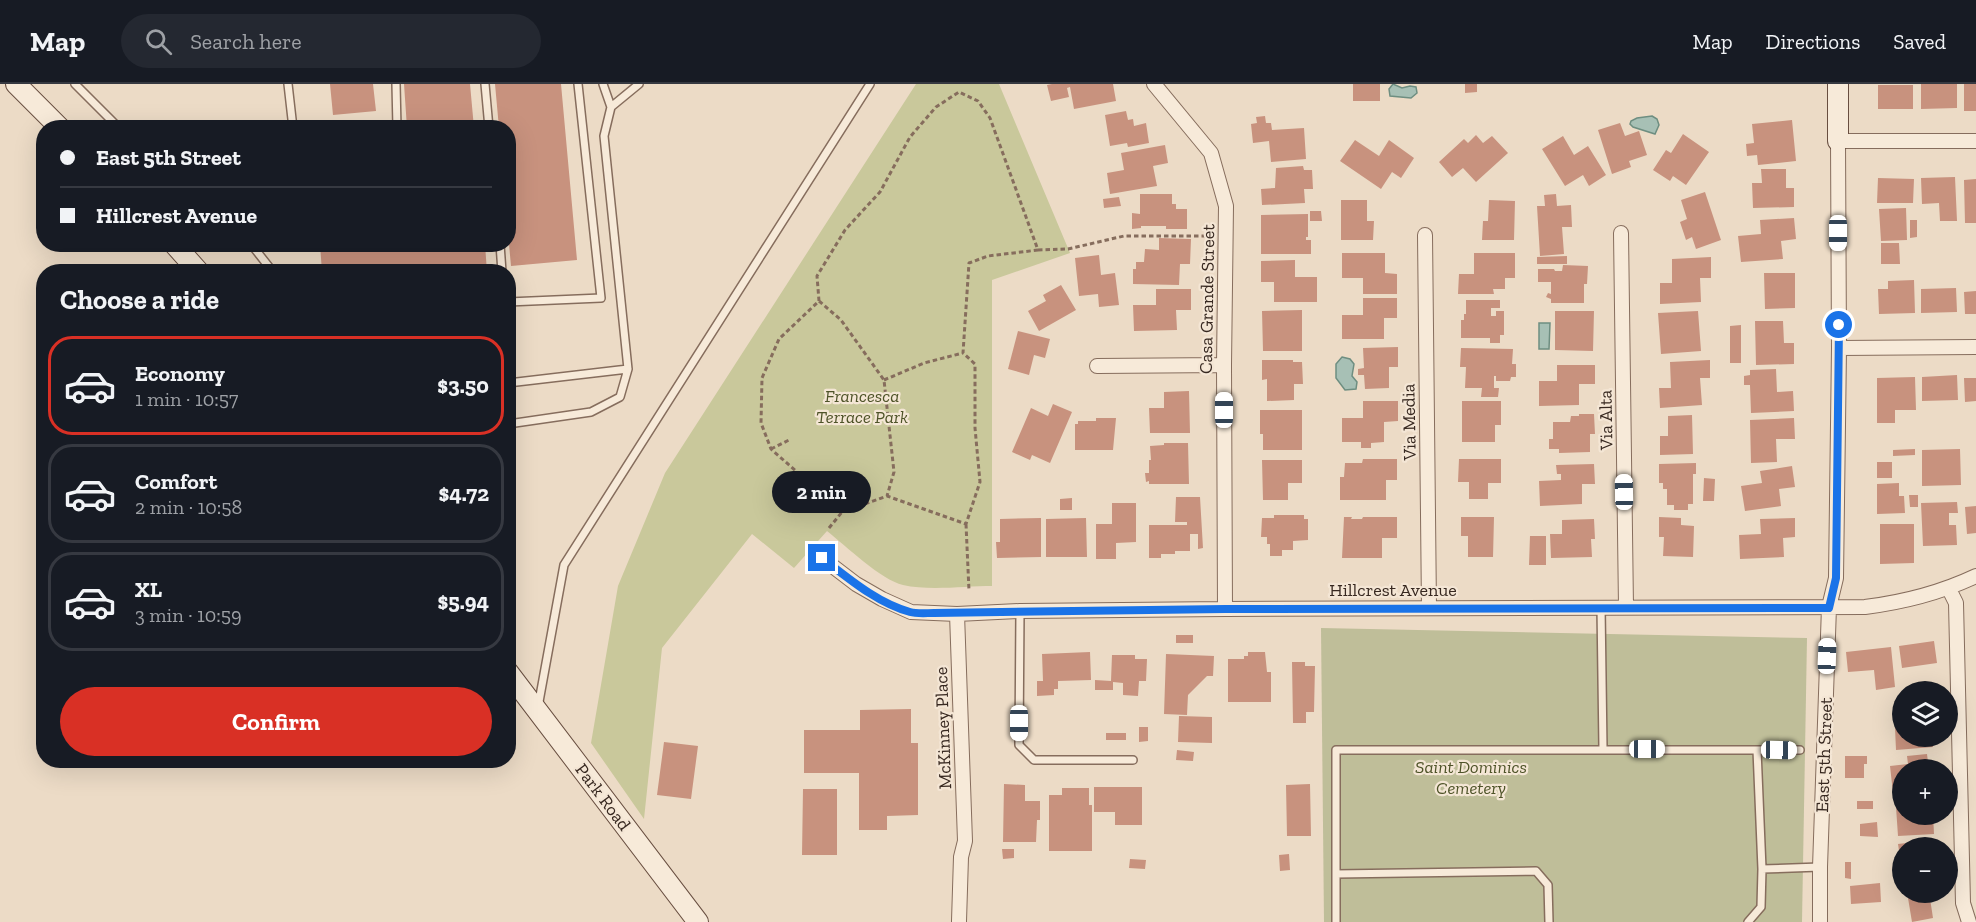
<!DOCTYPE html>
<html lang="en">
<head>
<meta charset="utf-8">
<style>
	:root { --surface:#171b24; --page:#242831; --text:#f1f3f6; --muted:#9ea1a6; --line:#363941; --accent:#d93025 }
	body { margin:0; font-family:"Zilla Slab",serif; background:var(--page); color:var(--text); height:100vh; display:flex; flex-direction:column; font-size:22px; white-space:nowrap }
	* { box-sizing:border-box; margin:0 }
	p { font-size:20px; color:var(--muted) }
	.icon { flex:none; width:33px; height:33px; fill:none; stroke:currentColor; stroke-width:2; stroke-linecap:round; stroke-linejoin:round }
	.map { position:relative; flex:1; overflow:hidden }
	.panel { position:absolute; left:36px; top:180px; width:480px; height:504px; display:flex; flex-direction:column; background:var(--surface); border-radius:24px; box-shadow:0 6px 24px #0002 }
	.panel>* { flex:none }
	.guide { position:absolute; left:36px; top:36px; width:480px; height:132px; border-radius:24px; box-shadow:0 6px 24px #0002; display:grid; align-content:center; height:132px; padding:0 24px; background:var(--surface) }
	.controls { position:absolute; left:1892px; top:597px; display:grid; gap:12px }
	.controls a { display:grid; place-items:center; width:66px; height:66px; border-radius:50%; background:var(--surface); box-shadow:0 6px 24px #0002; font-size:30px }
	.end { position:absolute; width:27px; height:27px; margin:-14px; border:8px solid #1a73e8; background:#fff; box-shadow:0 0 0 3px #fff }
	.from { border-radius:50% }
	.bubble { position:absolute; height:42px; border-radius:21px; background:var(--surface); box-shadow:0 6px 24px #0002; font-size:20px; font-weight:700; line-height:42px; text-align:center }
	.car { position:absolute; width:18px; height:36px; margin:-18px -9px; border-radius:8px; box-shadow:0 0 4px 2px #0007; background:linear-gradient(#fff 24%,#345 0 40%,#fff 0 76%,#345 0 86%,#fff 0) }
	.guide b { display:flex; align-items:center; gap:21px; height:57px; font-size:22px }
	.guide b+b { border-top:2px solid var(--line) }
	.guide i { width:15px; height:15px; background:var(--text) }
	ul { padding:0; list-style:none }
	li { display:flex; align-items:center; gap:18px; height:99px; margin:0 12px 9px; padding:0 12px; border:3px solid var(--line); border-radius:24px }
	li div { flex:1 }
	li b { display:block; font-size:22px }
	li em { font-style:normal; font-weight:700 }
	li.current { border-color:var(--accent) }
	li>.icon { width:54px; height:54px; stroke-width:1.5 }
	h2 { padding:0 24px; font-size:27px; line-height:72px }
	.action { display:flex; gap:12px; margin-top:auto; padding:12px 24px }
	.action a { flex:1; height:69px; border-radius:36px; background:var(--accent); color:#fff; font-size:24px; font-weight:700; line-height:69px; text-align:center }
	header { display:flex; align-items:center; gap:36px; box-sizing:border-box; height:84px; padding:0 30px; background:var(--surface); border-bottom:2px solid var(--line) }
	header strong { font-size:28px }
	nav { display:flex; gap:33px; margin-inline-start:auto; font-size:21px }
	.search { width:420px; height:54px; background:var(--page); display:flex; align-items:center; gap:15px; box-sizing:border-box; padding:0 21px; border-radius:33px; color:var(--muted); font-size:22px }
	.map>svg:first-child { display:block }
	.green { fill:#c9c89b }
	.cemetery { fill:#bfbe99 }
	.water { fill:#a7c0b5; stroke:#6e8e81; stroke-width:1.5 }
	.building { fill:#c8927e }
	.lines { fill:none; stroke-linecap:round; stroke-linejoin:round }
	.lane-casing { stroke:#866d5d; stroke-width:10 }
	.street-casing { stroke:#866d5d; stroke-width:16 }
	.secondary-casing { stroke:#684e40; stroke-width:22 }
	.path { stroke:#866d5d; stroke-width:3; stroke-dasharray:4.5 3; stroke-linecap:butt }
	.lane { stroke:#f7ead9; stroke-width:7 }
	.street { stroke:#f7ead9; stroke-width:14 }
	.secondary { stroke:#f7ead9; stroke-width:20 }
	.route { stroke:#1a73e8; stroke-width:8 }
	.labels { text-anchor:middle; dominant-baseline:central; stroke-width:4.5; stroke-linejoin:round; paint-order:stroke }
	.street-label { font-size:18px; fill:#372820; stroke:#f4e6d5 }
	.park-label { font-size:18px; font-style:italic; fill:#4e5328; stroke:#f4e6d5 }
</style>
</head>
<body>
<header>
<strong>Map</strong>
<div class="search"><svg class="icon" aria-label="search" viewBox="0 0 24 24"><circle cx="10" cy="10" r="6"/><path d="M15 15l6 6"/></svg>Search here</div>
<nav><a>Map</a><a>Directions</a><a>Saved</a></nav>
</header>
<div class="map">
<svg width="1976" height="838" viewBox="0 0 1976 838">
	<rect width="100%" height="100%" fill="#ecdbc6"/>
	<path class="green" d="M916 0H999L1070 169 992 196V502C965 502 929 507 903 501 881 496 846 462 827 447L794 484 752 450 662 564 644 735 591 659 618 502 665 389Z"/>
	<path class="cemetery" d="M1321 544 1807 554 1802 838H1324Z"/>
	<path class="water" d="M1393 0 1402 4 1410 2 1416 3 1417 9 1411 14 1390 12 1389 5Z
		M1652 32 1657 35 1659 41 1655 50 1633 43 1630 40 1631 37 1637 34Z
		M1539 239H1550L1549 265H1539Z
		M1342 273 1350 275 1354 280 1352 292 1357 298 1356 305 1345 306 1336 294V280Z"/>
	<path class="building" d="M330 0H373L376 27 333 31Z
		M404 0H470L474 44H407Z
		M495 0H561L577 176 511 182 508 149V44H499Z
		M1052 0H1113L1116 17 1074 25 1070 3 1067 4 1069 13 1051 17 1047 1Z
		M1353 0H1380V17H1353Z
		M1465 0H1477V8L1465 9Z
		M1921 0H1957V24L1921 25Z
		M1964 0H1976V27H1964Z
		M1878 1H1913V25H1878Z
		M1126 27 1128 36 1133 35 1134 42 1146 39 1149 59 1128 63 1127 59 1110 62 1105 31Z
		M1265 32 1266 39H1271L1272 46 1304 44 1306 75 1271 78 1269 57 1253 59 1251 40 1257 39 1256 33Z
		M1792 36 1796 77 1758 81 1757 71 1747 72 1746 60 1754 59 1752 40Z
		M1620 39 1625 52 1639 47 1647 71 1629 77 1631 83 1612 90 1598 46Z
		M1683 50 1709 68 1686 101 1673 92 1670 97 1653 86 1666 66 1671 69Z
		M1476 51 1483 59 1492 52 1508 69 1476 98 1463 84 1452 93 1439 78 1464 55 1468 59Z
		M1563 52 1574 71 1588 62 1606 91 1589 102 1583 91 1565 102 1542 65Z
		M1355 56 1379 72 1389 56 1414 74 1401 94 1392 88 1381 105 1340 77Z
		M1165 61 1168 79 1153 82 1157 102 1110 110 1107 89 1124 86 1121 69Z
		M1303 82 1304 86H1312L1313 105H1304L1305 119 1262 121 1261 105 1275 104 1276 84Z
		M1761 85H1786V104H1794V123L1753 124 1752 99H1762Z
		M1955 93 1957 137H1940L1939 119 1922 120 1921 94Z
		M1878 94 1914 95 1913 119H1877Z
		M1976 95V139H1965L1964 96Z
		M1705 108 1721 156 1696 165 1692 153 1686 156 1680 138 1687 135 1681 116Z
		M1140 110H1172V120H1176V125H1187V145H1166V142H1141V144L1132 145V129L1140 130Z
		M1556 110 1557 122 1571 121 1572 143H1562L1564 170 1540 172 1537 122H1545L1544 111Z
		M1119 113 1121 122 1104 124 1103 115Z
		M1341 116H1367V137H1374L1373 156H1341Z
		M1489 116 1515 117 1514 156H1482L1483 137H1488Z
		M1906 124 1907 156 1881 157 1879 125Z
		M1310 127H1321L1322 137H1310Z
		M1308 130V153H1306V156H1311V170H1261V131Z
		M1794 134 1796 155 1781 157 1783 175 1741 178 1738 152 1761 150 1760 136Z
		M1910 136H1917V153L1910 154Z
		M1159 154 1191 155 1190 180H1180L1179 201 1133 200V185H1136V178H1144L1145 165 1159 166Z
		M1881 159H1899L1900 180H1881Z
		M320 160H485L487 188H322Z
		M1342 169H1385V189L1397 190V210H1363V194H1342Z
		M1474 169H1515V194H1505V205H1493L1494 210H1458L1459 190H1474Z
		M1099 171 1101 191 1115 189 1119 221 1099 223 1098 210 1079 212 1075 174Z
		M1567 172V180H1537V173Z
		M1711 173V194H1700L1701 218 1660 220V199H1672V175Z
		M1295 176V193H1317V218H1274V198H1261V177Z
		M1563 181 1588 182 1587 200H1584V219H1551V215L1546 213 1548 209 1551 210V198H1538V185H1554L1555 187H1562Z
		M1764 189H1795V224L1765 225Z
		M1914 196 1915 229 1879 230 1878 205H1888V197Z
		M1061 201 1076 226 1039 247 1028 227 1046 217 1043 211Z
		M1956 204 1957 228 1921 229V205Z
		M1156 205H1191V226H1176L1177 246 1134 247 1133 221H1156Z
		M1976 207V230H1965L1964 208Z
		M1363 214H1397V234H1384V255H1342V231H1363Z
		M1466 216H1500V224H1491V232H1496V227H1504V251H1500V259H1490V254H1461V236H1464V230H1466Z
		M1302 226V267H1263L1262 227Z
		M1555 227H1594L1593 267 1555 266Z
		M1698 227 1701 267 1661 270 1658 229Z
		M1755 237H1783L1784 259H1794V280L1756 281Z
		M1741 241V279H1730V242Z
		M1018 247 1050 255 1045 274 1034 271 1029 291 1008 285Z
		M1398 263V283H1389V304L1365 305 1364 291H1358V285L1364 284 1363 264Z
		M1461 264 1513 265 1512 280H1516V293H1511L1510 297H1496V292H1494V304H1499L1498 313H1481L1482 304H1465L1466 283H1460Z
		M1262 276H1293V278H1302L1303 300H1294V316L1267 317V295L1262 296Z
		M1710 276V294H1700L1702 321 1660 324 1659 304H1671L1670 278Z
		M1557 281H1595V300H1579V321L1539 322V297H1557Z
		M1776 285 1777 308 1793 307 1794 327 1751 329 1750 301H1744V292L1750 291V286Z
		M1957 291 1958 316 1922 317V293Z
		M1915 293 1916 326H1895V339H1877V294Z
		M1964 294H1976V317L1965 318Z
		M1189 307 1190 349H1150L1149 324H1164V308Z
		M1363 317H1398V337L1384 338V358L1371 359V364H1361V358H1342V334H1363Z
		M1462 317H1501V341H1495V358H1462Z
		M1053 320 1072 328 1050 379 1032 371 1030 376 1012 368 1031 324 1048 332Z
		M1260 326H1302V366H1263V350H1260Z
		M1579 330H1594L1595 350H1590V368L1559 369V365H1549V355H1553V338H1570L1571 332H1579Z
		M1692 331 1693 370 1660 371V352H1668V332Z
		M1096 334H1116L1113 366H1075V340H1078V337H1096Z
		M1794 334 1795 355H1776L1777 378 1751 379 1750 336Z
		M1164 359H1188L1189 400H1149V397L1146 398 1145 389H1149V376H1151L1150 362 1164 361Z
		M1915 365V371L1893 372V366Z
		M1960 365 1961 401 1922 402V366Z
		M1363 375H1397V396H1386V416H1340V393H1344L1345 379H1362Z
		M1459 375H1501V399H1488V415H1469V398H1458Z
		M1262 376H1302V399H1288V416H1263Z
		M1877 378H1892V394H1877Z
		M1696 379V390H1693V420H1688V426H1674V421H1667V405H1663V399H1659V380Z
		M1594 380 1595 400H1582V420L1540 422 1539 397 1561 396V390H1557L1556 381Z
		M1792 382 1795 403 1779 405 1781 422 1745 427 1741 402 1762 399 1760 387Z
		M1704 394 1715 395 1714 417H1703Z
		M1899 399V412H1904L1905 429 1877 430V400Z
		M1909 411H1918V423H1910Z
		M1176 413H1200L1203 464 1198 465V450H1190V467H1175V470H1161V474H1149V441H1187V438H1175Z
		M1072 414V426H1060V415Z
		M1957 418 1958 429H1949V441H1956L1957 461 1923 462 1921 419Z
		M1112 419H1136V458L1116 459V475H1096V440H1112Z
		M1976 422V449L1967 450 1965 423Z
		M1274 431H1304V435H1308V456L1293 457V466H1282V472H1270V460H1267V453H1261L1262 434H1274Z
		M1344 433H1352L1351 435H1362L1363 433H1397V454H1382V474H1342Z
		M1461 433H1494L1493 473H1468V452H1461Z
		M1659 433 1681 434V441L1694 442 1693 473 1663 472 1664 453H1659Z
		M1041 434V473L997 474 996 458H1000V435Z
		M1086 434 1087 473H1046V435Z
		M1795 434V453L1783 454 1784 473 1740 475 1739 451 1761 450 1760 435Z
		M1594 435 1595 455H1591L1592 473 1551 474 1550 450H1562V436Z
		M1880 440H1914V479L1880 480Z
		M1530 452H1546V481H1529Z
		M1176 551H1193V559H1176Z
		M1934 557 1937 579 1902 584 1899 562Z
		M1891 563 1895 603 1876 606 1874 586 1848 588 1846 568Z
		M1090 568 1091 596 1058 597V605H1054V611L1037 612V597H1043L1042 570Z
		M1248 568H1265L1267 588H1271V618H1228V575H1244V572H1248Z
		M1166 570 1214 572 1213 592H1207L1188 611 1187 631 1164 630Z
		M1112 571H1135V575H1147L1146 597H1139L1138 612 1123 611V599L1113 598V606H1095V596L1111 597Z
		M1292 578H1305V582H1315L1314 628H1306V639H1293Z
		M911 625V659H918V731L887 732V746H859V689H804V646H860V626Z
		M1179 632 1212 633V659L1178 658Z
		M1139 643H1148V657L1139 658Z
		M1902 643V652H1932L1933 663 1896 666 1895 644Z
		M1106 649H1126V656H1106Z
		M664 658 698 662 691 715 657 711Z
		M1177 666 1194 668 1193 677 1176 676Z
		M1927 670 1929 686H1902V708L1893 709 1890 682 1908 680 1907 672Z
		M1845 672H1867V680H1864V694H1845Z
		M1004 700 1025 701V717H1040V736H1037L1036 758H1003Z
		M1310 700 1311 752H1287L1286 701Z
		M1094 703H1142V741H1115V728H1094Z
		M1062 704H1089V721H1092V767H1049V711H1062Z
		M803 705H837V771H802Z
		M1857 717H1873V725H1857Z
		M1896 723H1902V730H1933L1934 750 1898 752Z
		M1877 738 1878 753 1860 752V740Z
		M1931 756 1932 764H1902L1901 780 1898 760Z
		M1002 765H1014V774L1003 775Z
		M1289 770 1290 786 1280 787 1279 771Z
		M1130 775 1146 776 1145 785 1129 784Z
		M1845 778H1851V795L1845 794Z
		M1880 799 1881 818 1851 820 1850 802Z
		M1907 808H1929L1933 834 1912 838Z"/>
	<g class="lines">
		<g class="lane-casing">
			<path id="lane" d="M75 0 119 44
				M288 0 293 44
				M396 0 397 44
				M485 0 489 44
				M603 0 611 23
				M251 160 273 188
				M500 160 502 188
				M508 218 601 214 578 0
				M508 299 628 285 604 52 611 23 639 0
				M508 340 591 328 620 313 628 285
				M1601 523 1603 665
				M1020 527 1019 661 1034 676H1133
				M538 623 564 481 870 0
				M1757 666H1800
				M1762 785 1820 783
				M1336 790 1536 787 1548 801 1549 838
				M1336 838V666H1757L1762 785 1761 823 1748 838"/>
		</g>
		<g class="street-casing">
			<path id="street" d="M1154 0 1211 69 1226 122 1224 281 1225 525
				M1621 149 1626 523
				M1425 151 1429 524
				M1839 264 1976 263
				M1097 282 1224 281
				M822 474 856 500 882 515 911 528 957 530 1020 527 1225 525 1865 523C1905 518 1940 509 1976 492
				M1949 505 1956 519 1963 819 1969 838
				M957 530 965 757 961 773 959 837
				M1820 838V783L1829 523 1836 494 1839 264 1838 57H1976"/>
		</g>
		<g class="secondary-casing">
			<path id="secondary" d="M16 0 60 44
				M1838 0V57
				M174 160 199 188
				M508 588 698 838"/>
		</g>
		<path class="path" d="M1038 166 1068 165 1124 152H1209
			M819 217 841 236 884 296 894 388 887 412
			M884 296 924 279 963 269
			M771 365 791 355
			M966 440 969 507
			M829 444 842 428 887 412 966 440 980 398 975 344V280L963 269 969 179 988 172 1038 166 990 34 978 17 959 8 936 23 910 53 880 108 845 146 817 192 819 217 779 255 762 294 761 339 771 365 842 428"/>
		<use href="#lane" class="lane"/>
		<use href="#street" class="street"/>
		<use href="#secondary" class="secondary"/>
	</g>
	<g class="lines">
		<path class="route" d="M822 474C848 494 877 519 910 528 917 530 926 529 934 529L1225 525 1829 524 1836 494 1839 241"/>
	</g>
	<g class="labels">
		<g class="street-label">
			<text transform="translate(1207 215) rotate(-89)">Casa Grande Street</text>
			<text transform="translate(1606 336) rotate(-91)">Via Alta</text>
			<text transform="translate(1409 338) rotate(-91)">Via Media</text>
			<text x="1393" y="506">Hillcrest Avenue</text>
			<text transform="translate(943 644) rotate(-92)">McKinney Place</text>
			<text transform="translate(1824 671) rotate(-88)">East 5th Street</text>
			<text transform="translate(603 713) rotate(53)">Park Road</text>
		</g>
		<g class="park-label">
			<text x="862" y="312">Francesca<tspan x="862" dy="21">Terrace Park</tspan></text>
			<text x="1471" y="683">Saint Dominics<tspan x="1471" dy="21">Cemetery</tspan></text>
		</g>
	</g>
</svg>
<div class="controls">
<a><svg class="icon" aria-label="layers" viewBox="0 0 24 24"><path d="M12 4l9 5-9 5-9-5zM3 14l9 5 9-5"/></svg></a>
<a>+</a>
<a>−</a>
</div>
<i class="end from" style="left:1839px;top:241px"></i>
<i class="end" style="left:822px;top:474px"></i>
<div class="bubble" style="left:772px;top:387px;width:99px">2 min</div>
<i class="car" style="left:1838px;top:149px;rotate:180deg"></i>
<i class="car" style="left:1224px;top:326px;rotate:0deg"></i>
<i class="car" style="left:1624px;top:408px;rotate:359deg"></i>
<i class="car" style="left:1827px;top:572px;rotate:2deg"></i>
<i class="car" style="left:1019px;top:639px;rotate:180deg"></i>
<i class="car" style="left:1647px;top:665px;rotate:90deg"></i>
<i class="car" style="left:1779px;top:666px;rotate:91deg"></i>
<div class="guide">
<b><i class="from"></i>East 5th Street</b>
<b><i></i>Hillcrest Avenue</b>
</div>
<section class="panel">
<h2>Choose a ride</h2>
<ul>
<li class="current"><svg class="icon" aria-label="car" viewBox="0 0 24 24"><path d="M5 17H2v-5l4-1 3-4h7l3 4 3 1v5h-3M9 17h6M6 11h13"/><circle cx="7" cy="17" r="2"/><circle cx="17" cy="17" r="2"/></svg><div><b>Economy</b><p>1 min · 10:57</p></div><em>$3.50</em></li>
<li><svg class="icon" aria-label="car" viewBox="0 0 24 24"><path d="M5 17H2v-5l4-1 3-4h7l3 4 3 1v5h-3M9 17h6M6 11h13"/><circle cx="7" cy="17" r="2"/><circle cx="17" cy="17" r="2"/></svg><div><b>Comfort</b><p>2 min · 10:58</p></div><em>$4.72</em></li>
<li><svg class="icon" aria-label="car" viewBox="0 0 24 24"><path d="M5 17H2v-5l4-1 3-4h7l3 4 3 1v5h-3M9 17h6M6 11h13"/><circle cx="7" cy="17" r="2"/><circle cx="17" cy="17" r="2"/></svg><div><b>XL</b><p>3 min · 10:59</p></div><em>$5.94</em></li>
</ul>
<div class="action"><a>Confirm</a></div>
</section>
</div>
</body>
</html>
